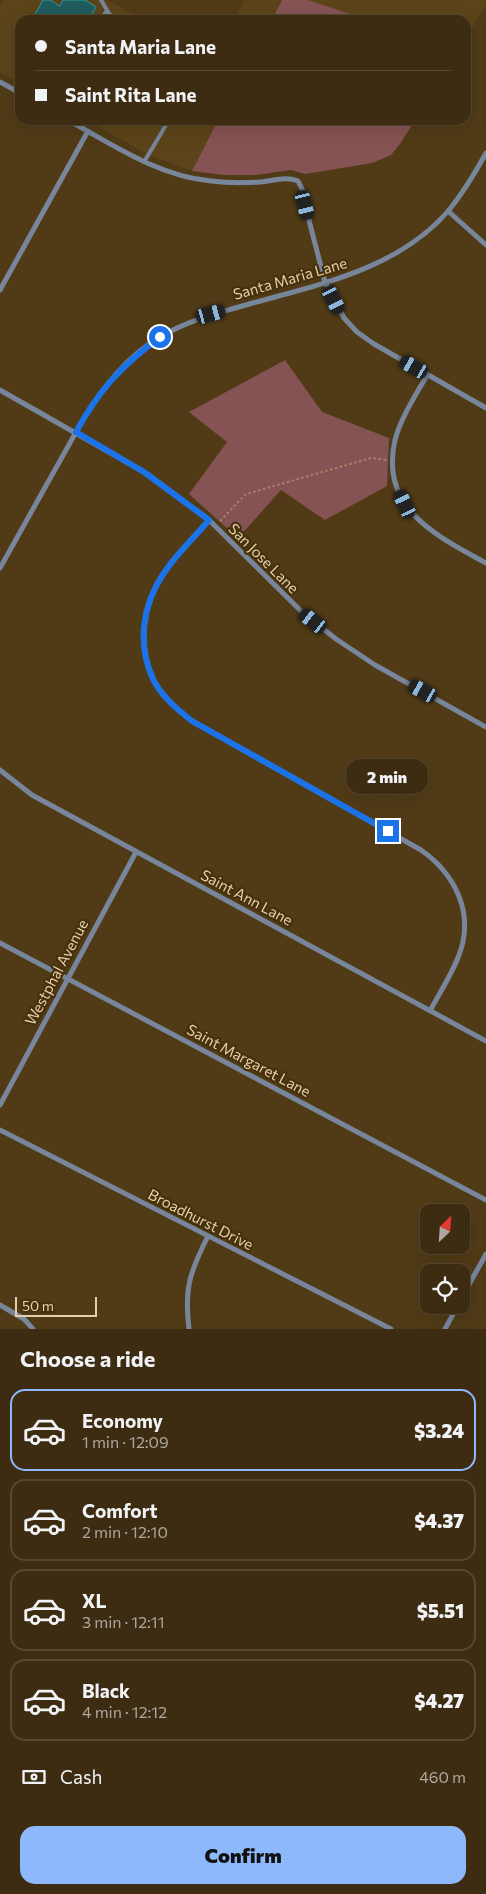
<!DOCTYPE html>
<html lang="en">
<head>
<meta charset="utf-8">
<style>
	:root { --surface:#3d2c11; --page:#48381f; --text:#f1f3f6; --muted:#ada79f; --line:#564831; --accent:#8db9fc }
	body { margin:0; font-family:Commissioner,sans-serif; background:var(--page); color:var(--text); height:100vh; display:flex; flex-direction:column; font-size:19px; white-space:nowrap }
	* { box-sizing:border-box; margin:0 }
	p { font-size:16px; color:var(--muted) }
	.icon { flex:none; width:28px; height:28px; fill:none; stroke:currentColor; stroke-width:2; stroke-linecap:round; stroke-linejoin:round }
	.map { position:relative; height:1329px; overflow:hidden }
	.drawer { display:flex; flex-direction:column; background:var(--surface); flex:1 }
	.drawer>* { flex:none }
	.banner { position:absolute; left:15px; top:15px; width:456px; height:110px; border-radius:15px; box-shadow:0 5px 20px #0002,0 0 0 1px var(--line); display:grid; align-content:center; height:110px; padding:0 20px; background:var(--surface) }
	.needle { width:32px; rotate:25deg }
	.controls { position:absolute; left:420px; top:1204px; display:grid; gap:10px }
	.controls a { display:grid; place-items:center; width:50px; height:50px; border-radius:10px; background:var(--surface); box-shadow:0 5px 20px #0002,0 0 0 1px var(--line); font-size:25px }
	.scale { position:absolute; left:15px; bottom:12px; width:82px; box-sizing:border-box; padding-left:5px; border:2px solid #e4cead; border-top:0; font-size:14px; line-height:18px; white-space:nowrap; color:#e4cead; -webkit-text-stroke:4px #46310b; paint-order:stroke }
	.end { position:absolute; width:22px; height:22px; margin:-11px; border:6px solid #1a73e8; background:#fff; box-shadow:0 0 0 2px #fff }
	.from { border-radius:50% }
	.bubble { position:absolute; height:35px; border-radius:15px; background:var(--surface); box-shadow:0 5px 20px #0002,0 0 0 1px var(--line); font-size:16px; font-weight:800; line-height:35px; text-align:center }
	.car { position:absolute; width:15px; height:30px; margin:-15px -8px; border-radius:6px; box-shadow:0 0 4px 1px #0007; background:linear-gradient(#222 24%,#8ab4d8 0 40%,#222 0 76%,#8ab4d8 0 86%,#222 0) }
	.banner b { display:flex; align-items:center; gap:18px; height:48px; font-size:19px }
	.banner b+b { border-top:1px solid var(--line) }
	.banner i { width:12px; height:12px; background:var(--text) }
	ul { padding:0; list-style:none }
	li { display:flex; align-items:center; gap:15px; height:82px; margin:0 10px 8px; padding:0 10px; border:2px solid var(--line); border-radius:15px }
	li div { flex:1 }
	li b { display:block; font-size:19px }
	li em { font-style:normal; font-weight:800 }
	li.active { border-color:var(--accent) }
	li>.icon { width:45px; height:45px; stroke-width:1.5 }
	h2 { padding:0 20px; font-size:22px; line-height:60px }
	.pay { display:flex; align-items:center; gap:12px; height:55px; padding:0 20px; font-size:19px }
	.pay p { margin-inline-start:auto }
	.action { display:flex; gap:10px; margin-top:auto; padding:10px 20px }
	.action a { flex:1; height:58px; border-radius:15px; background:var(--accent); color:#111; font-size:20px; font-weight:800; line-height:58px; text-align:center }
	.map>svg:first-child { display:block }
	.built { fill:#5c441a }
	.green { fill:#865354 }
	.building { fill:#205b5d; stroke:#289fa3 }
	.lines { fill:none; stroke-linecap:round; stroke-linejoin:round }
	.path { stroke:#9d8764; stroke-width:2; stroke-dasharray:2.5 2.5; stroke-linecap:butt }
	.lane { stroke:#78869c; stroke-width:4 }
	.street { stroke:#78869c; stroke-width:5 }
	.route { stroke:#1a73e8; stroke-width:6 }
	.labels { text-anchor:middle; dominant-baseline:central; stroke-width:4.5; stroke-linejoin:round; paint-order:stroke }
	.street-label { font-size:15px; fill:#e4cead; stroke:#46310b }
</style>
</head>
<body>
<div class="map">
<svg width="486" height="1329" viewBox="0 0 486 1329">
	<rect width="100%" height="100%" fill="#513b17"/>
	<path class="built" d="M3 0H107L144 20H20V83L0 72V5Z
		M245 0H282L272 20H234Z
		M308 0H486V4L466 38V20H368Z
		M86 120H218L192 171 149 155Z"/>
	<path class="green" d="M282 0H308L368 20H272Z
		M218 120H415L400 144 391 155 372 163 305 174 291 170 256 175H224L192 171Z
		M285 360 322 412 389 438 387 486 325 520 281 490 238 538 189 494 227 442 189 412Z"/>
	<path class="building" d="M43 0H50L60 6 63 0H85L96 7 89 20H32Z"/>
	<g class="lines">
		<path class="path" d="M220 521 246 494 371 458 386 460"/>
		<path class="lane" d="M101 0 110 15 119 20
			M101 20 107 10
			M144 162 169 120"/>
		<path class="street" d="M0 82 20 93
			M68 120C113 145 158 176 211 181 227 183 244 183 260 182 273 181 286 176 298 181L303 191 305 205 325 282 344 318 357 332 374 344 486 408
			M448 211 486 245
			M0 290 88 131
			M427 375C416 395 401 417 395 440 379 509 437 536 486 563
			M0 390 144 472 209 520 302 612 336 639 375 665 486 727
			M209 520C194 538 176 554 164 573 142 605 138 644 153 679 161 696 178 710 192 721L421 850C455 874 475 913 459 955 452 974 440 992 430 1011
			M0 568 85 416C105 385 128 356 160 337 189 320 221 312 253 303 321 284 400 268 449 210 463 193 475 173 486 153
			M0 770 32 795 486 1041
			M0 943 486 1200
			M0 1105 136 852
			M0 1130 391 1329
			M461 1299 486 1254
			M0 1305 24 1319 33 1329
			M189 1329C184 1288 190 1272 208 1236
			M445 1329 458 1305"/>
	</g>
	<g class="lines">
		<path class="route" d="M160 337C121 366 99 390 76 432L144 472 209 520C194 538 176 554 164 573 142 605 137 644 153 679 161 696 178 710 192 721L388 831"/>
	</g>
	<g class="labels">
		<g class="street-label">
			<text transform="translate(290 278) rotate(-16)">Santa Maria Lane</text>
			<text transform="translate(264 558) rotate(45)">San Jose Lane</text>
			<text transform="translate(247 897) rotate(28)">Saint Ann Lane</text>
			<text transform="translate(56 972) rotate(-62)">Westphal Avenue</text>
			<text transform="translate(249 1060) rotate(28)">Saint Margaret Lane</text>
			<text transform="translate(201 1219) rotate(27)">Broadhurst Drive</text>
		</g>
	</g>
</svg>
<div class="controls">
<a><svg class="needle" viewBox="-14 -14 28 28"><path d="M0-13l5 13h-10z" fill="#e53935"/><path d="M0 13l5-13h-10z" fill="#ada79f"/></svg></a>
<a><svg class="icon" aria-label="locate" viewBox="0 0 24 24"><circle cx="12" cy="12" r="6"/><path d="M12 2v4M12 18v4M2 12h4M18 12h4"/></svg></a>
</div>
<div class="scale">50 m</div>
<i class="end from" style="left:160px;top:337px"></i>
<i class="end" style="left:388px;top:831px"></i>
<div class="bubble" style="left:346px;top:759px;width:82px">2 min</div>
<i class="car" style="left:305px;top:205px;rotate:166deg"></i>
<i class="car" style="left:334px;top:300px;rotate:153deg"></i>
<i class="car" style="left:211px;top:314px;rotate:75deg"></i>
<i class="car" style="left:414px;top:367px;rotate:300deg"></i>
<i class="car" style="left:405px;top:504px;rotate:335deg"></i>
<i class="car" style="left:313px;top:621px;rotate:308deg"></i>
<i class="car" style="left:423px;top:691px;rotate:299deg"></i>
<div class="banner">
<b><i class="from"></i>Santa Maria Lane</b>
<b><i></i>Saint Rita Lane</b>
</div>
</div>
<section class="drawer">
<h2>Choose a ride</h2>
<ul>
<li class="active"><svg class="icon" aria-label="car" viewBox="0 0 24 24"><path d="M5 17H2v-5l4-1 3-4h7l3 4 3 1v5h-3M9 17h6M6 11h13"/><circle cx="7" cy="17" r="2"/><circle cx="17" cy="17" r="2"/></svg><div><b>Economy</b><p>1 min · 12:09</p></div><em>$3.24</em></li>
<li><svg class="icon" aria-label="car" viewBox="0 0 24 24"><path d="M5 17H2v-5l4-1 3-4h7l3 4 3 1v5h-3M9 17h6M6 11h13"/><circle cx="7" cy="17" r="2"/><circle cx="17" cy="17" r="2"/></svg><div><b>Comfort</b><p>2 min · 12:10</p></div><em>$4.37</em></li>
<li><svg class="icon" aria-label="car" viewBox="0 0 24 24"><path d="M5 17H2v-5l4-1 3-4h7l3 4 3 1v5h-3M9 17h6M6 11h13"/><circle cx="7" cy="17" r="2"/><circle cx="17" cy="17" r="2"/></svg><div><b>XL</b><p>3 min · 12:11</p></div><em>$5.51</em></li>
<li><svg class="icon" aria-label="car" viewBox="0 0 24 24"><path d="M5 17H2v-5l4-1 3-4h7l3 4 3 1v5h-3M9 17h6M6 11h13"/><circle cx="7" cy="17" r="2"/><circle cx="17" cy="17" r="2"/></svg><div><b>Black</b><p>4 min · 12:12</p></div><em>$4.27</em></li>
</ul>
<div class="pay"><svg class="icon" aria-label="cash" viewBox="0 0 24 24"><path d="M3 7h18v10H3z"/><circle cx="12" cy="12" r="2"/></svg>Cash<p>460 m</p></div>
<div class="action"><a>Confirm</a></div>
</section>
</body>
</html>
